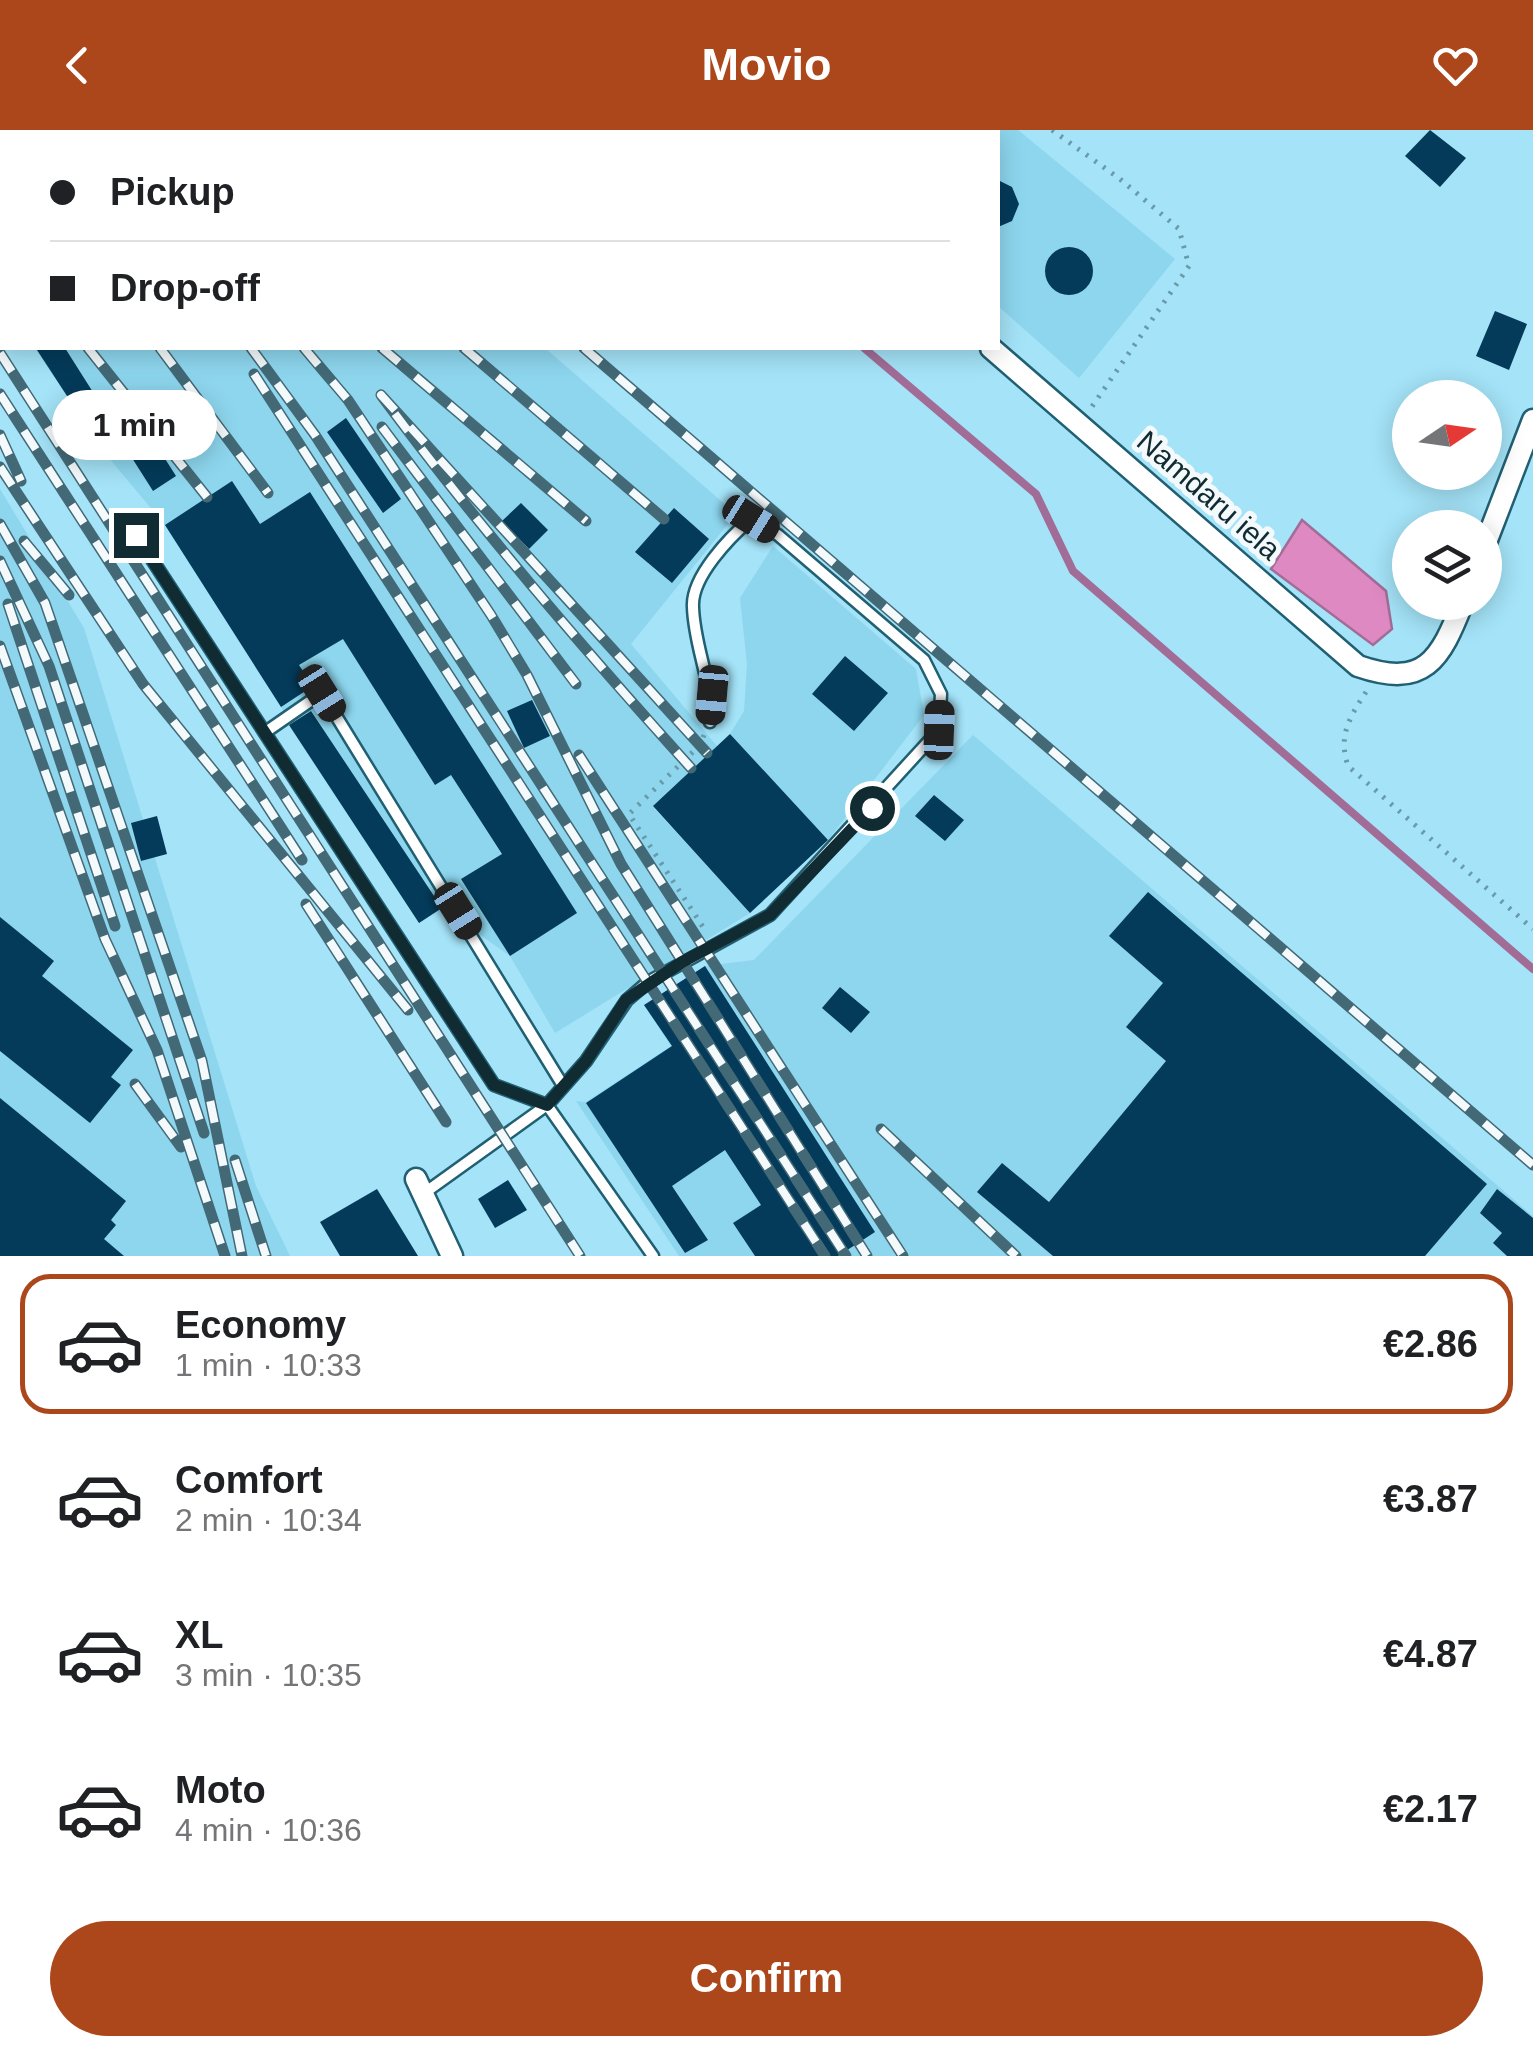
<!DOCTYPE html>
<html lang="en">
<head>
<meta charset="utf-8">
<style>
	:root { --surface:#fff; --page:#f2f2f2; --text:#202124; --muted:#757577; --line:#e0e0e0; --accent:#ac471c }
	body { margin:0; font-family:Arial,sans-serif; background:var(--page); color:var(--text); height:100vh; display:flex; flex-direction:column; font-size:38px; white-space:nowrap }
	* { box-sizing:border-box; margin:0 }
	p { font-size:32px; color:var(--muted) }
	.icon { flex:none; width:55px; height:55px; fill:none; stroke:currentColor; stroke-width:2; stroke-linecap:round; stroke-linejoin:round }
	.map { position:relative; height:1126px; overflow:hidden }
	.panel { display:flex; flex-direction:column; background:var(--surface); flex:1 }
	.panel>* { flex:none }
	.guide { position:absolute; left:0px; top:0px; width:1000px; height:220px; box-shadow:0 5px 25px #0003; display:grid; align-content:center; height:220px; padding:0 50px; background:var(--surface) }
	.needle { width:65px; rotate:77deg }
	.fabs { position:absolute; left:1392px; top:250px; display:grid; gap:20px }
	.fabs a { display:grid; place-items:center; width:110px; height:110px; border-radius:50%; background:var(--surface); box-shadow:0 5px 25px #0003; font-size:50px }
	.end { position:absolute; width:45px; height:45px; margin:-22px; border:12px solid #112b33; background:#fff; box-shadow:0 0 0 5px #fff }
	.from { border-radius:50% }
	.bubble { position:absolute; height:70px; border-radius:35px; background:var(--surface); box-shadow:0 5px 25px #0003; font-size:32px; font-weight:800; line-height:70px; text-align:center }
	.car { position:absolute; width:30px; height:60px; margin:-30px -15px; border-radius:12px; box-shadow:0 0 8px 2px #0007; background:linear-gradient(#222 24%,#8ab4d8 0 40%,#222 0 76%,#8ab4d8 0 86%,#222 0) }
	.guide b { display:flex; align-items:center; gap:35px; height:95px; font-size:38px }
	.guide b+b { border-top:2px solid var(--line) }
	.guide i { width:25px; height:25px; background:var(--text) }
	ul { padding:18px 0 0; list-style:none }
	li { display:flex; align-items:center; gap:30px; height:140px; margin:0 20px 15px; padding:0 30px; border:5px solid transparent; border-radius:30px }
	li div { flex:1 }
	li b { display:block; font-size:38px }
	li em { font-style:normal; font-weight:800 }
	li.current { border-color:var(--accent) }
	li>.icon { width:90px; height:90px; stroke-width:1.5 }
	.button { display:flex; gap:20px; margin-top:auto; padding:20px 50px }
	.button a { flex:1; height:115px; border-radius:60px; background:var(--accent); color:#fff; font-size:40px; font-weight:800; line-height:115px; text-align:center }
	header { display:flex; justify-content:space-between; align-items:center; height:130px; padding:0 50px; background:var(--accent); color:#fff; font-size:45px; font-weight:800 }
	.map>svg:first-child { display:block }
	.built { fill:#8dd6ee }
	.water { fill:#df89c2; stroke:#a16d97; stroke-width:2.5 }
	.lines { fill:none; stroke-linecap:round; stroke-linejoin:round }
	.stream { stroke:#a16d97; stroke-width:8 }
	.building { fill:#043b5a }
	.service-casing { stroke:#206072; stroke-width:15 }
	.minor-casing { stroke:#206072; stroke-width:25 }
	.path { stroke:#699aaa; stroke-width:5; stroke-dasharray:2.5 8; stroke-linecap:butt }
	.service { stroke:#fff; stroke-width:10 }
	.minor { stroke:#fff; stroke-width:20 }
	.rail-casing { stroke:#436976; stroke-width:11 }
	.rail { stroke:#f4fafc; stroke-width:8; stroke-dasharray:22; stroke-linecap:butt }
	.route { stroke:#112b33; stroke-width:12 }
	.labels { text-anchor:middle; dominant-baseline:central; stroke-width:10; stroke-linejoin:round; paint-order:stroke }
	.street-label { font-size:30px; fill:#112b33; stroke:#f4fafc }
</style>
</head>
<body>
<header><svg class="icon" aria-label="back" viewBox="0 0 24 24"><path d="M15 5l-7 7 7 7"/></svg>Movio<svg class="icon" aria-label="heart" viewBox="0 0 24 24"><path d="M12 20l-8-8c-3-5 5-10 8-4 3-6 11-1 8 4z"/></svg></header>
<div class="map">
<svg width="1533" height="1126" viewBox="0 0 1533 1126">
	<rect width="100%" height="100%" fill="#a4e3f8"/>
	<path class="built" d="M0 0H258L261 2H2V168Z
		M947 0H1018L1175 129 1079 248 998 176V2Z
		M35 218H545L736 384 631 514 717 616 653 677 750 783 555 903 510 826 442 778 419 793 165 395 103 321Z
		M0 359 84 498 256 1056 290 1126H0Z
		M773 416 916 539 924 585 828 710 730 604 744 581 747 534 740 468Z
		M973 605 1533 1086V1126H679L576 971 586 972 671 916 644 875 705 836 754 830Z"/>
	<path class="water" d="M1302 390 1386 461 1392 499 1373 515 1271 439Z"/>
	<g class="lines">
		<path class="stream" d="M611 0 613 2
			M864 218 1036 364 1073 441 1533 839"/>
	</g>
	<path class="building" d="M1430 0 1466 28 1440 57 1405 26Z
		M998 50 1012 57 1019 74 1012 91 998 97Z
		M1045 141a24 24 0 1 1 48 0a24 24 0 1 1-48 0Z
		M1495 181 1527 194 1509 240 1476 226Z
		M40 218H65L122 308 103 321 37 220Z
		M346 288 401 369 383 383 327 302Z
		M155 313 176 346 153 361 132 328Z
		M232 351 260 394 310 362 577 783 510 826 461 749 502 724 451 645 435 655 343 509 299 535 313 556 281 577 165 395Z
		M521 373 548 400 529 419 502 391Z
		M674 378 709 409 672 453 635 422Z
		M845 526 888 563 854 601 812 564Z
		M532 570 550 606 524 618 507 581Z
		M311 581 442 778 419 793 289 595Z
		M730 604 828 710 750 783 653 676Z
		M934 665 964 690 945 711 915 686Z
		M157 686 167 724 141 731 131 693Z
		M1148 762 1487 1054 1425 1126H1053L977 1062 1002 1033 1049 1072 1166 931 1126 897 1163 853 1109 806Z
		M0 787 54 831 42 846 133 920 111 947 121 955 90 993 0 921Z
		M705 836 875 1102 838 1126H755L733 1093 761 1075 725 1020 672 1056 708 1110 685 1123 586 973 672 916 644 875Z
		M840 857 870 882 851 903 822 878Z
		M0 968 126 1071 111 1090 116 1095 104 1109 124 1126H0Z
		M508 1050 527 1080 495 1098 478 1069Z
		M377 1059 418 1126H340L320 1092Z
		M1497 1059 1533 1088V1126H1507L1493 1113 1502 1103 1480 1083Z"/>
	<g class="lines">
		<g class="service-casing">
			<path id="service" d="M136 405 494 955 547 975 653 1126
				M267 601 322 563 562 954
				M423 1064 547 975 586 931 627 870 648 852 770 785 939 600 941 564 924 530 778 405 751 389C730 407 691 447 693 477 694 517 713 552 710 592"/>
		</g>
		<g class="minor-casing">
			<path id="minor" d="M731 0 734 2
				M991 218 1358 536C1425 559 1440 530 1463 472
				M1485 415 1533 290
				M416 1049 452 1126"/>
		</g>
		<path class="path" d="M1052 0 1120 49 1179 99 1189 136 1091 278
			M1366 562C1349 588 1338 606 1348 636L1533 799
			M704 605 700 615 629 684 705 800"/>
		<use href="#service" class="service"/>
		<use href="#minor" class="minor"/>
		<g class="rail-casing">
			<path id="rail" d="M69 0 72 2
				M132 0 135 2
				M268 0 271 2
				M332 0 335 2
				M0 10 2 14
				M0 106 2 109
				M88 218 207 367
				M160 218 268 363
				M251 218 315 305 846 1126
				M304 218 348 270 491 485 527 545 621 734 867 1126
				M382 218 586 391
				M464 218 664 389
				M584 218 1533 1035
				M0 223 580 1126
				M254 244 825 1126
				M0 264 302 730
				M382 297 576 554
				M0 305 21 351
				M0 337 143 554 408 880
				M0 394 45 473 202 931 242 1126
				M24 411 69 465
				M0 431 49 536 204 1003
				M8 474 115 796
				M0 516 105 809 157 920 225 1126
				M579 625 903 1126
				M691 638C582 517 478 396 381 265L707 623
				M306 774 446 992
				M135 954 181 1017
				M881 999 1016 1126
				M235 1030 266 1126"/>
		</g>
		<use href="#rail" class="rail"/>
	</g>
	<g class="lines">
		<path class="route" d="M136 405 494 955 547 975 586 931 626 870 682 832 770 785 872 678"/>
	</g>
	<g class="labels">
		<g class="street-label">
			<text transform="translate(1209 365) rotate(41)">Namdaru iela</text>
		</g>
	</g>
</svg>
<div class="fabs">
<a><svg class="needle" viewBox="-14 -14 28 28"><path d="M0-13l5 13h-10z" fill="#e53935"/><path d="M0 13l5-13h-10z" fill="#757577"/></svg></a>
<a><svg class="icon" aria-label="layers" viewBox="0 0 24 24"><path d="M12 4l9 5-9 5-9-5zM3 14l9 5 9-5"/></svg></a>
</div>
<i class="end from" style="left:872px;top:678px"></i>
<i class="end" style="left:136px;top:405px"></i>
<div class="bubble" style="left:52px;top:260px;width:165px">1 min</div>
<i class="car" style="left:751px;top:389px;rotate:122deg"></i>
<i class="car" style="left:322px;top:563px;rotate:148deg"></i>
<i class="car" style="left:712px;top:565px;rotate:185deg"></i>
<i class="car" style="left:939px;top:600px;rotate:2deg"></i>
<i class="car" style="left:458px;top:781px;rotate:148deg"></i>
<div class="guide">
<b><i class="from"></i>Pickup</b>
<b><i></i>Drop-off</b>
</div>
</div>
<section class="panel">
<ul>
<li class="current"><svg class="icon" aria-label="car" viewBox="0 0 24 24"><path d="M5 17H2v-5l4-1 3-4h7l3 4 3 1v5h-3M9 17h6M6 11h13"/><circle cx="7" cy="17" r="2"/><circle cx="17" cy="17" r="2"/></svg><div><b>Economy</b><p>1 min · 10:33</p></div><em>€2.86</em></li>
<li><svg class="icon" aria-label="car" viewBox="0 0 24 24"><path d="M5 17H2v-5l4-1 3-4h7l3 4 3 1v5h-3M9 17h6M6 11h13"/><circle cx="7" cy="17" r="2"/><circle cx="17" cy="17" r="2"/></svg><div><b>Comfort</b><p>2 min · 10:34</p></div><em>€3.87</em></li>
<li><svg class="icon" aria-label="car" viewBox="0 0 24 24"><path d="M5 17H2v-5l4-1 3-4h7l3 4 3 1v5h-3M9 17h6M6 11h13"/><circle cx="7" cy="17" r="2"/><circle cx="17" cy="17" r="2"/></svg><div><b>XL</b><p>3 min · 10:35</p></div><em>€4.87</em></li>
<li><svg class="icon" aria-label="car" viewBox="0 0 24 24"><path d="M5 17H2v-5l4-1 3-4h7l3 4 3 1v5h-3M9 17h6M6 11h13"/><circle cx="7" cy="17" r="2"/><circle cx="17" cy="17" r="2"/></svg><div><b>Moto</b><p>4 min · 10:36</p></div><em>€2.17</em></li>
</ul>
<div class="button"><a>Confirm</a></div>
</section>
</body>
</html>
